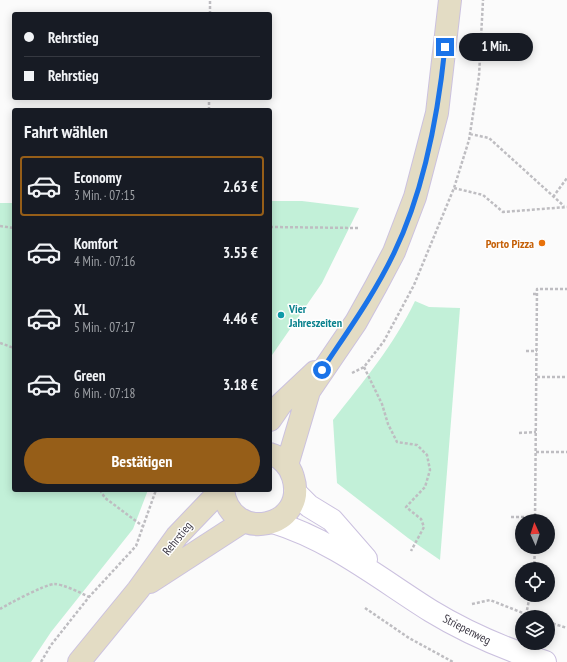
<!DOCTYPE html>
<html lang="de">
<head>
<meta charset="utf-8">
<style>
	:root { --surface:#171b24; --page:#242831; --text:#f1f3f6; --muted:#9ea1a6; --line:#363941; --accent:#965e18 }
	body { margin:0; font-family:"PT Sans Narrow",sans-serif; background:var(--page); color:var(--text); height:100vh; display:flex; flex-direction:column; font-size:15px; white-space:nowrap }
	* { box-sizing:border-box; margin:0 }
	p { font-size:13px; color:var(--muted) }
	.icon { flex:none; width:22px; height:22px; fill:none; stroke:currentColor; stroke-width:2; stroke-linecap:round; stroke-linejoin:round }
	.map { position:relative; flex:1; overflow:hidden }
	.side { position:absolute; left:12px; top:108px; width:260px; height:384px; display:flex; flex-direction:column; background:var(--surface); border-radius:4px; box-shadow:0 2px 10px #0003 }
	.side>* { flex:none }
	.banner { position:absolute; left:12px; top:12px; width:260px; height:88px; border-radius:4px; box-shadow:0 2px 10px #0003; display:grid; align-content:center; height:88px; padding:0 12px; background:var(--surface) }
	.needle { width:26px; rotate:357deg }
	.tools { position:absolute; left:515px; top:514px; display:grid; gap:8px }
	.tools a { display:grid; place-items:center; width:40px; height:40px; border-radius:50%; background:var(--surface); box-shadow:0 2px 10px #0003; font-size:20px }
	.end { position:absolute; width:18px; height:18px; margin:-9px; border:5px solid #1a73e8; background:#fff; box-shadow:0 0 0 2px #fff }
	.from { border-radius:50% }
	.bubble { position:absolute; height:28px; border-radius:14px; background:var(--surface); box-shadow:0 2px 10px #0003; font-size:13px; font-weight:700; line-height:28px; text-align:center }
	.banner b { display:flex; align-items:center; gap:14px; height:38px; font-size:15px }
	.banner b+b { border-top:1px solid var(--line) }
	.banner i { width:10px; height:10px; background:var(--text) }
	ul { padding:0; list-style:none }
	li { display:flex; align-items:center; gap:12px; height:60px; margin:0 8px 6px; padding:0 4px; border:2px solid transparent; border-radius:4px }
	li div { flex:1 }
	li b { display:block; font-size:15px }
	li em { font-style:normal; font-weight:700 }
	li.active { border-color:var(--accent) }
	li>.icon { width:36px; height:36px; stroke-width:1.5 }
	h2 { padding:0 12px; font-size:18px; line-height:48px }
	.action { display:flex; gap:8px; margin-top:auto; padding:8px 12px }
	.action a { flex:1; height:46px; border-radius:24px; background:var(--accent); color:#fff; font-size:16px; font-weight:700; line-height:46px; text-align:center }
	.map>svg:first-child { display:block }
	.green { fill:#c2f0d8 }
	.lines { fill:none; stroke-linecap:round; stroke-linejoin:round }
	.street-casing { stroke:#cbc1df; stroke-width:24 }
	.secondary-casing { stroke:#cbc1df; stroke-width:24 }
	.path { stroke:#bebdc1; stroke-width:2.5; stroke-dasharray:3 2; stroke-linecap:butt }
	.street { stroke:#fff; stroke-width:22 }
	.secondary { stroke:#e3dcc4; stroke-width:22 }
	.route { stroke:#1a73e8; stroke-width:5 }
	.food-dot { fill:#e8710a; stroke:#fff; stroke-width:1.5 }
	.culture-dot { fill:#0f9aa8; stroke:#fff; stroke-width:1.5 }
	.labels { text-anchor:middle; dominant-baseline:central; stroke-width:3; stroke-linejoin:round; paint-order:stroke }
	.food-label { font-size:12px; font-weight:bold; fill:#c56008; stroke:#fff; text-anchor:end }
	.culture-label { font-size:12px; font-weight:bold; fill:#0d838f; stroke:#fff; text-anchor:start }
	.street-label { font-size:12px; fill:#3c3844; stroke:#fff }
</style>
</head>
<body>
<div class="map">
<svg width="567" height="662" viewBox="0 0 567 662">
	<rect width="100%" height="100%" fill="#fbfbfb"/>
	<path class="green" d="M270 201H302L359 208 322 283 270 358Z
		M0 203H14V490H148L133 529 51 632 31 662H0Z
		M415 301 429 307 460 308 440 560 408 538 337 483 333 420C363 382 394 345 415 301Z"/>
	<g class="lines">
		<g class="street-casing">
			<path id="street" d="M295 492 309 506 332 520 366 559
				M273 522C332 540 380 579 431 611 467 633 505 649 545 662"/>
		</g>
		<g class="secondary-casing">
			<path id="secondary" d="M270 420 281 404 315 372
				M287 465 309 391 356 322 376 286 394 252 415 197 437 113 450 0
				M223 490C230 545 309 528 293 477 290 466 281 457 270 454
				M150 582 244 521
				M79 662 138 590 177 536 221 490"/>
		</g>
		<path class="path" d="M210 14V0
			M209 110V98
			M470 134 489 138 564 206
			M454 188 483 195 503 212 567 207
			M553 197 567 178
			M0 226 14 228
			M270 227 358 228
			M533 294H537
			M0 343 14 348
			M526 351H537
			M364 367 382 404 388 424 397 442 417 445 427 455 430 470 425 487 406 507 421 519 424 527 411 551
			M352 373 364 367 384 341 414 285 454 188 469 140 479 76 483 0
			M537 377H567
			M519 433 536 432
			M536 452H567
			M100 490 105 498 144 527
			M511 517H535
			M535 521 537 289H567
			M534 569 535 547
			M472 604 490 600 533 617
			M365 608 409 638 453 662
			M0 609C10 603 44 585 54 584 63 584 81 593 89 597
			M526 615 530 595
			M548 622 567 628
			M41 662 51 645 89 597 136 546 156 490"/>
		<use href="#street" class="street"/>
		<use href="#secondary" class="secondary"/>
	</g>
	<g class="lines">
		<path class="route" d="M322 370C347 332 374 295 394 253 424 191 438 115 445 47"/>
	</g>
	<circle class="food-dot" cx="542" cy="243" r="4"/>
	<circle class="culture-dot" cx="281" cy="315" r="4"/>
	<g class="labels">
		<g class="food-label">
			<text x="534" y="243">Porto Pizza</text>
		</g>
		<g class="culture-label">
			<text x="289" y="308">Vier<tspan x="289" dy="14">Jahreszeiten</tspan></text>
		</g>
		<g class="street-label">
			<text transform="translate(177 538) rotate(-51)">Rehrstieg</text>
			<text transform="translate(467 629) rotate(27)">Striepenweg</text>
		</g>
	</g>
</svg>
<div class="tools">
<a><svg class="needle" viewBox="-14 -14 28 28"><path d="M0-13l5 13h-10z" fill="#e53935"/><path d="M0 13l5-13h-10z" fill="#9ea1a6"/></svg></a>
<a><svg class="icon" aria-label="locate" viewBox="0 0 24 24"><circle cx="12" cy="12" r="6"/><path d="M12 2v4M12 18v4M2 12h4M18 12h4"/></svg></a>
<a><svg class="icon" aria-label="layers" viewBox="0 0 24 24"><path d="M12 4l9 5-9 5-9-5zM3 14l9 5 9-5"/></svg></a>
</div>
<i class="end from" style="left:322px;top:370px"></i>
<i class="end" style="left:445px;top:47px"></i>
<div class="bubble" style="left:459px;top:33px;width:74px">1 Min.</div>
<div class="banner">
<b><i class="from"></i>Rehrstieg</b>
<b><i></i>Rehrstieg</b>
</div>
<section class="side">
<h2>Fahrt wählen</h2>
<ul>
<li class="active"><svg class="icon" aria-label="car" viewBox="0 0 24 24"><path d="M5 17H2v-5l4-1 3-4h7l3 4 3 1v5h-3M9 17h6M6 11h13"/><circle cx="7" cy="17" r="2"/><circle cx="17" cy="17" r="2"/></svg><div><b>Economy</b><p>3 Min. · 07:15</p></div><em>2.63 €</em></li>
<li><svg class="icon" aria-label="car" viewBox="0 0 24 24"><path d="M5 17H2v-5l4-1 3-4h7l3 4 3 1v5h-3M9 17h6M6 11h13"/><circle cx="7" cy="17" r="2"/><circle cx="17" cy="17" r="2"/></svg><div><b>Komfort</b><p>4 Min. · 07:16</p></div><em>3.55 €</em></li>
<li><svg class="icon" aria-label="car" viewBox="0 0 24 24"><path d="M5 17H2v-5l4-1 3-4h7l3 4 3 1v5h-3M9 17h6M6 11h13"/><circle cx="7" cy="17" r="2"/><circle cx="17" cy="17" r="2"/></svg><div><b>XL</b><p>5 Min. · 07:17</p></div><em>4.46 €</em></li>
<li><svg class="icon" aria-label="car" viewBox="0 0 24 24"><path d="M5 17H2v-5l4-1 3-4h7l3 4 3 1v5h-3M9 17h6M6 11h13"/><circle cx="7" cy="17" r="2"/><circle cx="17" cy="17" r="2"/></svg><div><b>Green</b><p>6 Min. · 07:18</p></div><em>3.18 €</em></li>
</ul>
<div class="action"><a>Bestätigen</a></div>
</section>
</div>
</body>
</html>
